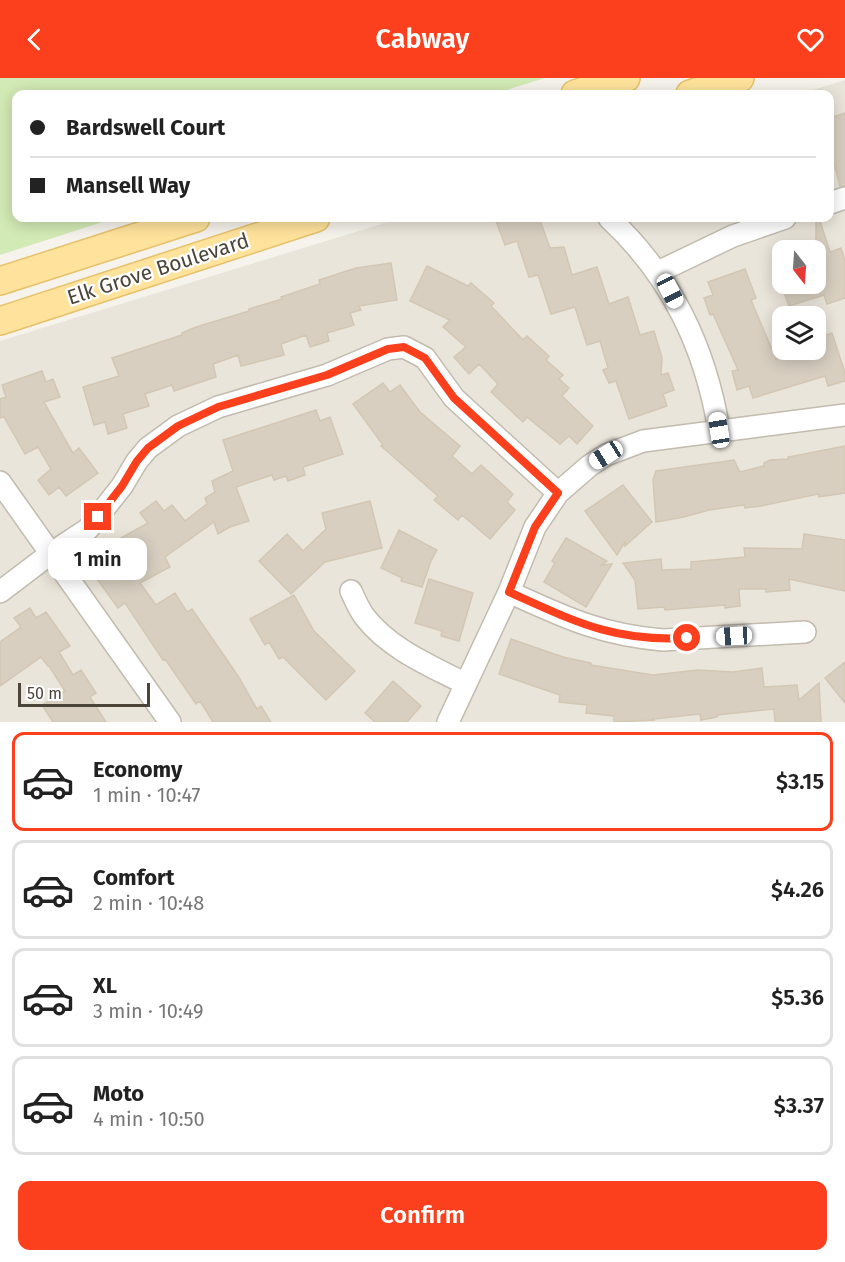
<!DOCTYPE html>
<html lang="en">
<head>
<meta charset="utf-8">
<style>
	:root { --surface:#fff; --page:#f2f2f2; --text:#222; --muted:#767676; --line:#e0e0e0; --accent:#fc3f1d }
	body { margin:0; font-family:"Fira Sans",sans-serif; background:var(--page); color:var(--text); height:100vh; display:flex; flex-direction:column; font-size:22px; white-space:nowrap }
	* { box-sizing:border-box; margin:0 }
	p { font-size:20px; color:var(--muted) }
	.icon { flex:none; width:33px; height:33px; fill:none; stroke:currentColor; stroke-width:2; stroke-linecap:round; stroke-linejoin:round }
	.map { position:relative; height:644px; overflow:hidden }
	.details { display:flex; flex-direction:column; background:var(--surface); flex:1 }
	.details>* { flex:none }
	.guide { position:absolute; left:12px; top:12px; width:822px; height:132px; border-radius:12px; box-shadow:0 3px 15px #0003; display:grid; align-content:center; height:132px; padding:0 18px; background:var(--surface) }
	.needle { width:39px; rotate:163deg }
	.tools { position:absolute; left:772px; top:162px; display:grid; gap:12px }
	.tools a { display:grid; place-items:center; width:54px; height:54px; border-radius:12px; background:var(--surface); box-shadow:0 3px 15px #0003; font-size:30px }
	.scale { position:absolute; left:18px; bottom:15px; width:132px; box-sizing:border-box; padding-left:6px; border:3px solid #4b4439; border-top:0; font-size:16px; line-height:21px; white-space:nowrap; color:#4b4439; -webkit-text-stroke:4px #fff; paint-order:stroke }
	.end { position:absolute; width:27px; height:27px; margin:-14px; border:8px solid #fc3f1d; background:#fff; box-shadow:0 0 0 3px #fff }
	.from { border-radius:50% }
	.bubble { position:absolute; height:42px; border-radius:12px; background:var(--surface); box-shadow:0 3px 15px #0003; font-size:20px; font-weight:600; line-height:42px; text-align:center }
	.car { position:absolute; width:18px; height:36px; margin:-18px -9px; border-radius:8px; box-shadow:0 0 4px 2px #0007; background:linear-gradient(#fff 24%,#345 0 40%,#fff 0 76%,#345 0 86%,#fff 0) }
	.guide b { display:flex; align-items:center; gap:21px; height:57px; font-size:22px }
	.guide b+b { border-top:2px solid var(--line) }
	.guide i { width:15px; height:15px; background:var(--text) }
	ul { padding:10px 0 0; list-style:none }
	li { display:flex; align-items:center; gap:18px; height:99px; margin:0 12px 9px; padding:0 6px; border:3px solid var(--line); border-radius:12px }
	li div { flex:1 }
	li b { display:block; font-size:22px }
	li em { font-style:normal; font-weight:600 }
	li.on { border-color:var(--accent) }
	li>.icon { width:54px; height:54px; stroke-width:1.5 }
	.cta { display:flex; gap:12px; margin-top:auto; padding:12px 18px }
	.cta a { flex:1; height:69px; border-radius:12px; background:var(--accent); color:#fff; font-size:24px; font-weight:600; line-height:69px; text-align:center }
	header { display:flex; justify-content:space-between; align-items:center; height:78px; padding:0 18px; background:var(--accent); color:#fff; font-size:27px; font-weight:600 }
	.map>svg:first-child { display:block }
	.residential { fill:#eae5da; fill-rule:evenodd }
	.green { fill:#d2eab5 }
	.building { fill:#d8cfc1; stroke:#d3c7b4; stroke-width:1.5 }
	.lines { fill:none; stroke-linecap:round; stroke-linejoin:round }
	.minor-casing { stroke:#c2bbae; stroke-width:24 }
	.major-casing { stroke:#e6c16a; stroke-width:30 }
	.minor { stroke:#fff; stroke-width:21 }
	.major { stroke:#ffe39c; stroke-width:27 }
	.route { stroke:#fc3f1d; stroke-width:8 }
	.labels { text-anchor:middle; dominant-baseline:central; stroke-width:4.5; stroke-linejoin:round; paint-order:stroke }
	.street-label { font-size:21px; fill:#4b4439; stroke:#fff }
</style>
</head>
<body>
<header><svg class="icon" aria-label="back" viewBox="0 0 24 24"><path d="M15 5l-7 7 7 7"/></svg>Cabway<svg class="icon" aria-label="heart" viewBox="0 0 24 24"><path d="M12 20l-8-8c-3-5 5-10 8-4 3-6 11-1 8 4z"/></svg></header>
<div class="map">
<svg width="845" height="644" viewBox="0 0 845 644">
	<rect width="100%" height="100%" fill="#f6f3ec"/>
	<path class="residential" d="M845 2V644H0V263L401 140H830V16H800ZM783 172H816V206H783ZM783 238H816V272H783Z"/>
	<path class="green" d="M0 0H545L494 16H16V140H115L0 177Z"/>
	<path class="building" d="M845 35V108H840L830 69V40Z
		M495 140H539L550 170 564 169 572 197 597 189 609 226 628 219 640 257 654 253 662 280 661 297 668 295 674 312 663 316 667 328 629 341 616 303 609 305 603 292 608 290 600 263 587 267 575 229 551 236 538 197 529 199 517 163 505 167Z
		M816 140H819L830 174 841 170 845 183V220L827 226 824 217 789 228 781 206H816Z
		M391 185 397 222 359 228 361 232 350 235 354 247 327 255 329 263 310 269 306 257 281 266 284 277 241 288 238 277 213 286 216 299 174 313 172 307 145 316 149 328 123 336 127 350 108 356 105 344 94 347 83 309 119 298 112 280 182 257V255L196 249 249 233V231L282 221 281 219 320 206 319 202 356 190Z
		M427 188 468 208 471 205 494 225 491 228 523 262 527 258 549 278 546 282 563 297 559 301 569 310 562 318 593 348 577 366 569 358 560 366 527 339 523 344 491 314 498 306 479 286 469 296 454 279 466 269 443 249 450 242 410 223Z
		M745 191 756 220 751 222 776 281 816 272V260L832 255 845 295V303L828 308 825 298 753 320 749 308 737 312 732 293 738 292 713 236 710 237 704 220 713 217 708 204Z
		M42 293 46 304 53 301 60 319 44 324 73 375 79 370 98 395 66 418 59 409 49 417 38 402 51 391 38 369 25 376 4 339 0 340V321L6 319 2 307Z
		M383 305 390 314 400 307 420 334 460 368 452 378 472 396 481 387 513 416 507 424 515 432 490 461 462 437 458 442 434 422 438 418 381 368 383 367 353 326Z
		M316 332 320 343 330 339 343 376 303 389 305 397 288 403 286 398 274 402 272 397 236 409 249 443 230 449 218 456 214 444 165 479 170 489 140 505 156 527 175 515 187 534 192 531 238 598 257 631 261 628 271 644H213L200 623 196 626 165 581 163 582 125 525 118 530 94 497 105 490 100 481 120 463 119 461 148 445 140 435 156 423 164 433 172 427 185 443 207 426 205 420 215 414 212 403 233 393 223 362Z
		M845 368V415L819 419 818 416 761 428 745 430 744 427 709 432 684 439 656 444 653 402 656 393 734 382 740 394 764 388V385L770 382 788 381V379Z
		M623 407 652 444 625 468V464L617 477 585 433Z
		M370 423 382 470 325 484 291 516 259 483 287 456 303 473 326 451 322 435Z
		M399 452 437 472 431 483 422 509 401 503 402 500 381 490Z
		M804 456 845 462V513L789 501 790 512 766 514V511H739L740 528 725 530V527L665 532 664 529 638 531 635 502 623 485 661 481 662 492 691 491V484L745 479 744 470 802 471Z
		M566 460 607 483 602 487 612 486 586 529 544 504 555 485 552 483Z
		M429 501 473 515 459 563 441 558 442 553 415 545Z
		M294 517 314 553 355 593 326 622 283 579 279 581 269 564 265 567 250 541Z
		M30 530 36 540 46 534 70 568 59 574 73 597 81 592 96 615 90 619 106 644H53L42 627 65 613 49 588H48L41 579 0 608V564L21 549 14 540Z
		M511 561 563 579 591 585V587L653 597 698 592 733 594 762 590 764 609 797 607 799 622 819 605 821 644H775L774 631 717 637V639L701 642 700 636 653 641 654 642 614 644V638L586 635 587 627 559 624 560 617 499 596Z
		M845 584V625L825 600Z
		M393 603 421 628 407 644H375L365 635Z"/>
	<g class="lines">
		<g class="minor-casing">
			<path id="minor" d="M830 125 845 120
				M609 140C671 198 705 268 719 352
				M658 194 733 158 785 140
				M0 404 170 644
				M351 513C355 522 359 531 364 538 389 571 431 588 466 606
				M0 514 50 476 88 451 122 408 137 383 148 370 178 348 218 329 327 297 388 271 404 269 425 280 454 320 558 415
				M509 514C564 539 601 557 663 562L805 554
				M448 644 509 514 535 449 558 415 589 388 606 377 643 363 845 337"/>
		</g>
		<g class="major-casing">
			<path id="major" d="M575 16 626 0
				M690 16 740 0
				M0 203 196 140
				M0 243 316 140"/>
		</g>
		<use href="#minor" class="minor"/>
		<use href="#major" class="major"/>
	</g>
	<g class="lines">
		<path class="route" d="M98 439 122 408 137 383 148 370 178 348 218 329 327 297 388 271 404 269 425 280 454 320 558 415 535 449 509 514C574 543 613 564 687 560"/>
	</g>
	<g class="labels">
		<g class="street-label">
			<text transform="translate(158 191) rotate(-18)">Elk Grove Boulevard</text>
		</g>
	</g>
</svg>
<div class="tools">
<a><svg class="needle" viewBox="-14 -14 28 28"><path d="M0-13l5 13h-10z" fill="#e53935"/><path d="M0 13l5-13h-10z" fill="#767676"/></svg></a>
<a><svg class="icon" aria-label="layers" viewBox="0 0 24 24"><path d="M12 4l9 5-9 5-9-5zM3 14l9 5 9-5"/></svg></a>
</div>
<div class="scale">50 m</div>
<i class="end from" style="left:687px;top:560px"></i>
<i class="end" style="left:98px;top:439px"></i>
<div class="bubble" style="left:48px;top:460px;width:99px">1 min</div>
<i class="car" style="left:670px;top:213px;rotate:153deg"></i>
<i class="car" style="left:719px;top:352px;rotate:351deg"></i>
<i class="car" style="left:606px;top:377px;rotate:238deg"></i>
<i class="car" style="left:734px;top:558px;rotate:267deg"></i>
<div class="guide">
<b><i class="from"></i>Bardswell Court</b>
<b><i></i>Mansell Way</b>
</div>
</div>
<section class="details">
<ul>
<li class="on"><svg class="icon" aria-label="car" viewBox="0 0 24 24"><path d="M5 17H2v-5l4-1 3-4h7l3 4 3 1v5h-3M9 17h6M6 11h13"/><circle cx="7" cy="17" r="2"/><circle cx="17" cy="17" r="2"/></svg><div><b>Economy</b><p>1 min · 10:47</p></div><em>$3.15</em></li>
<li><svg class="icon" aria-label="car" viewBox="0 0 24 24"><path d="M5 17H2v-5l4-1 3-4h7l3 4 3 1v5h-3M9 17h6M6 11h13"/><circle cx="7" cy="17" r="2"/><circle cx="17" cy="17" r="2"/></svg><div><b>Comfort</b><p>2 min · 10:48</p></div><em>$4.26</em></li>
<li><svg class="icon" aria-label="car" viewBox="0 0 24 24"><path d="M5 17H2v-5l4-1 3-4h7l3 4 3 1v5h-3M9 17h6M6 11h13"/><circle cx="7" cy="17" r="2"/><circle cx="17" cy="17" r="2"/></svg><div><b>XL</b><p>3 min · 10:49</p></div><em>$5.36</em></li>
<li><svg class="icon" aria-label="car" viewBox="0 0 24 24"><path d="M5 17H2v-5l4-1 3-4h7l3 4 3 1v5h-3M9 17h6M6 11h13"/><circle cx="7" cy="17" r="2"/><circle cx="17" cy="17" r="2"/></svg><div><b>Moto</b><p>4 min · 10:50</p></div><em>$3.37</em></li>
</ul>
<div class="cta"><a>Confirm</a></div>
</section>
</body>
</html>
